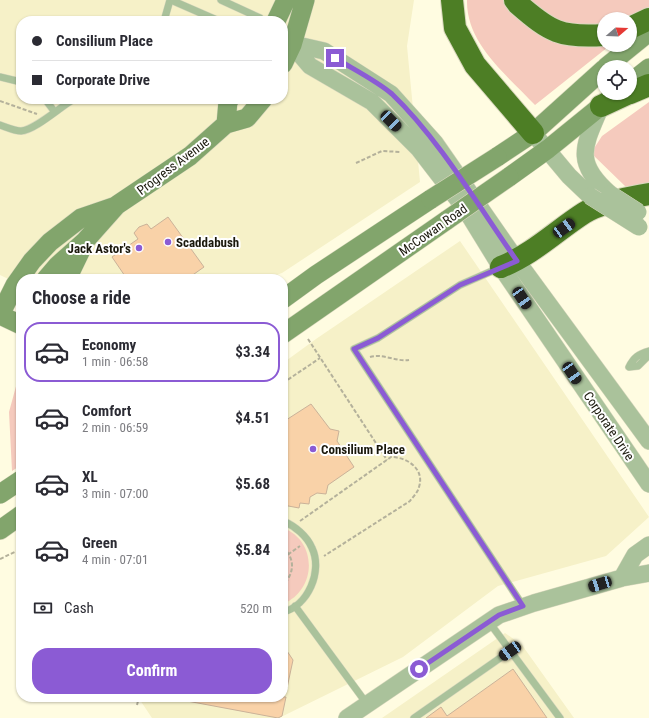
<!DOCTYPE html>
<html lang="en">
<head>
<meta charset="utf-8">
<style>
	:root { --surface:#fff; --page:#f7f7f7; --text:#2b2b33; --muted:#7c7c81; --line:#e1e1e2; --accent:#8b5bd4 }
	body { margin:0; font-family:"Roboto Condensed",sans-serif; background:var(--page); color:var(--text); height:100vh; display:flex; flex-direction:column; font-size:15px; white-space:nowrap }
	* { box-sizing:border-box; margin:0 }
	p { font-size:13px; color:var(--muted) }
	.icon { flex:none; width:22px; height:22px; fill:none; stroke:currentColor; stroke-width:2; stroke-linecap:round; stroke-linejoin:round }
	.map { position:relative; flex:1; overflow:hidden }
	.sheet { position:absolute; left:16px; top:274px; width:272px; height:428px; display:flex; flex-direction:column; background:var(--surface); border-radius:16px; box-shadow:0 1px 3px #0004 }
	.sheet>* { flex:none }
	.banner { position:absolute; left:16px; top:16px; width:272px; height:88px; border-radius:16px; box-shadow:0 1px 3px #0004; display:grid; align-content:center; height:88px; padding:0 16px; background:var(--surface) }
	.needle { width:26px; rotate:71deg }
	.buttons { position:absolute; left:597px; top:12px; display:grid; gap:8px }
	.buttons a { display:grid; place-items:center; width:40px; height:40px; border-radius:50%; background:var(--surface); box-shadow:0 1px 3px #0004; font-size:20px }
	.end { position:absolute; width:18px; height:18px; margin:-9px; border:5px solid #8b5bd4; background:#fff; box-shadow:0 0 0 2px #fff }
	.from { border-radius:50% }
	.car { position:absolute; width:12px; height:24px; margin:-12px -6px; border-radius:5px; box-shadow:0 0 3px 1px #0007; background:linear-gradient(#222 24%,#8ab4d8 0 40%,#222 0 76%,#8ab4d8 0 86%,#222 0) }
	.banner b { display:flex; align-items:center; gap:14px; height:38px; font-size:15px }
	.banner b+b { border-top:1px solid var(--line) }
	.banner i { width:10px; height:10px; background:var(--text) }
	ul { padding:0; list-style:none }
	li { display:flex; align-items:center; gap:12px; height:60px; margin:0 8px 6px; padding:0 8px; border:2px solid transparent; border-radius:16px }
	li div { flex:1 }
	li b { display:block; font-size:15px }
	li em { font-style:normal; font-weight:700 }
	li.on { border-color:var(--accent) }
	li>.icon { width:36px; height:36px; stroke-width:1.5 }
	h2 { padding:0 16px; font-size:18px; line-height:48px }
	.pay { display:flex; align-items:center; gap:10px; height:44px; padding:0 16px; font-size:15px }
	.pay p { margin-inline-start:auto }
	.primary-button { display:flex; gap:8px; margin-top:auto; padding:8px 16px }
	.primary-button a { flex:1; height:46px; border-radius:16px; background:var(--accent); color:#fff; font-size:16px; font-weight:700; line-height:46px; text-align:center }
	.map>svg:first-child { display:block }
	.built { fill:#f6f1c8; fill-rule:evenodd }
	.green { fill:#f5cabd }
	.building { fill:#f9d2a8; stroke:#cab299 }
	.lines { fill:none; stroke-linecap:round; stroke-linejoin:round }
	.service-casing { stroke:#dad8bf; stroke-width:8 }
	.tertiary-casing { stroke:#dad8bf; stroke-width:18 }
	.secondary-casing { stroke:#dad8bf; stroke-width:20 }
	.motorway-casing { stroke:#dad8bf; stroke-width:24 }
	.path { stroke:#b4b19b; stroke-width:2; stroke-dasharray:4 2; stroke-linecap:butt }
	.service { stroke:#aac29b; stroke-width:7 }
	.tertiary { stroke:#aac29b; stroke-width:17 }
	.secondary { stroke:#82a56c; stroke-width:19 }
	.motorway { stroke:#4d7e25; stroke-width:22 }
	.tertiary-bridge-casing { stroke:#dad8bf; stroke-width:18; stroke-linecap:butt }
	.secondary-bridge-casing { stroke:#dad8bf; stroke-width:20; stroke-linecap:butt }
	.tertiary-bridge { stroke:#aac29b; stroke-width:17 }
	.secondary-bridge { stroke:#82a56c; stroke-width:19 }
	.route { stroke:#8b5bd4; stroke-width:5 }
	.poi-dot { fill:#8b5bd4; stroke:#fff; stroke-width:1.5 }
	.labels { text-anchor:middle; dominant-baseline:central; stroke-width:4; stroke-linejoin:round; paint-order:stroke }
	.street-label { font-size:13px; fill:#1a180c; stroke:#fff }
	.poi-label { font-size:13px; font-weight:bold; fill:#1a180c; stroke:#fff; text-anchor:start }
</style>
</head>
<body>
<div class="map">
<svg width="649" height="718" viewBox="0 0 649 718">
	<rect width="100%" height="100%" fill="#fffce1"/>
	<path class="built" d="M0 0H414L407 46 420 182 282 273 265 279H21V285L0 275ZM21 21H283V99H21Z
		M460 241 649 517 606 556 498 586 403 657 279 718H152L138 697H283V363L316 339Z
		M505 633 522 645 574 718H382Z"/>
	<path class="green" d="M467 0H511L608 47 535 105C507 75 466 44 467 0Z
		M527 0H649V7L626 19H604V24L587 27 544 18Z
		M649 102V185L626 187 591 153 602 136Z
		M18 379H21V465L12 471 9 412Z
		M283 528C318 541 317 590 283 604Z"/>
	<path class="building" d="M168 217 204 267 187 279H127L112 257 138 239 134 233 139 227 147 224 151 229Z
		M311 404 330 429 339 431 337 441 354 467 328 485 326 494 317 493 310 497 309 504 300 503 299 508 283 505V422Z
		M283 645 293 660 287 688 283 687Z
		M513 669 547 718H426L441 707 447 716Z
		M188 697H286L282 716 278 718 187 701Z"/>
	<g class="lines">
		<g class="service-casing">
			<path id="service" d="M171 0 219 21
				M221 0 260 18 262 21
				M164 21 170 0
				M0 77 21 82
				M45 99 54 111
				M0 125C6 127 15 131 21 131 35 130 60 107 74 99
				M499 268 460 285 378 338 354 349 523 606
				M649 351C639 354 634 357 629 367L638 366 649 355
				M283 521C295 526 307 536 312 548 323 571 308 606 283 612
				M295 606 367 704
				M489 622 560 718
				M414 718 510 651"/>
		</g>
		<g class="tertiary-casing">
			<path id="tertiary" d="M289 43 324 51 391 94 435 143 517 261 649 441
				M292 45 310 66 372 102 419 149 466 210 501 267 649 484
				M601 106C584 146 573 162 610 194
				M533 133 569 176 590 196
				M622 578 635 555 649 545
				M347 718 499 615 534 603 622 578 649 573"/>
		</g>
		<g class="secondary-casing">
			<path id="secondary" d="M276 21 286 0
				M283 64 292 45 305 0
				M606 67 649 32
				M630 83 649 68
				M226 124 228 101 230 99
				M497 157 533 133 604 69
				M509 177 548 149 612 97
				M46 279 58 265 85 241 117 205 190 156 226 124 247 118 263 99
				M67 279 81 250
				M283 299 316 275 431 199
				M21 325 0 315 15 285 32 261 50 242 81 218 116 206
				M283 334 447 220
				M0 494 21 480
				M0 530 21 515"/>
		</g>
		<g class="motorway-casing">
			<path id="motorway" d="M452 0 455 28 475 65 533 133
				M515 0 518 4C550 32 561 38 604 35
				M630 28 649 19
				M630 93 649 85
				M601 106 629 93
				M501 267C533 254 556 231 584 213 599 203 631 197 649 194"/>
		</g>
		<path class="path" d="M0 101 37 114
			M356 163 382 151 401 152
			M308 339 387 460
			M370 357C382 353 396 362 409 360
			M283 383 320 358
			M300 521 391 457C407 457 425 469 419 487 418 492 413 497 410 501L324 556
			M283 547C296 560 294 573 283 586
			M283 558 300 546
			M0 559 21 549
			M137 705 139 697"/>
		<use href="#service" class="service"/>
		<use href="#tertiary" class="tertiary"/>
		<use href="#secondary" class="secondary"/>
		<use href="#motorway" class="motorway"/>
		<g class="tertiary-bridge-casing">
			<path id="tertiary-bridge" d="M610 194 638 212
				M590 196 639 227"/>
		</g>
		<g class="secondary-bridge-casing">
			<path id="secondary-bridge" d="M431 199 497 157
				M447 220 509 177"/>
		</g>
		<use href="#tertiary-bridge" class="tertiary-bridge"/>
		<use href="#secondary-bridge" class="secondary-bridge"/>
	</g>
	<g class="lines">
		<path class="route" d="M335 58C353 69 377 81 392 94 439 139 479 207 517 261L460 285 378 338 354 349 523 606 499 615 419 669"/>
	</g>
	<g class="poi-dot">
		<circle cx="168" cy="242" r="4"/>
		<circle cx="139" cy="248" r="4"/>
		<circle cx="313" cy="449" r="4"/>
	</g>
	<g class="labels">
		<g class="street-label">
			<text transform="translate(173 166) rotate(-37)">Progress Avenue</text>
			<text transform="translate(433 230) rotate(-35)">McCowan Road</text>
			<text transform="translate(609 426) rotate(56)">Corporate Drive</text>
		</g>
		<g class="poi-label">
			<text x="176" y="242">Scaddabush</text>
			<text x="131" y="248" text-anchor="end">Jack Astor's</text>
			<text x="321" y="449">Consilium Place</text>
		</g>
	</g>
</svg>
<div class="buttons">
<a><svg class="needle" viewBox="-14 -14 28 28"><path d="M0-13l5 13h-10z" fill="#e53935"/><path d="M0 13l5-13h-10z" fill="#7c7c81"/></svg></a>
<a><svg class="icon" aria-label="locate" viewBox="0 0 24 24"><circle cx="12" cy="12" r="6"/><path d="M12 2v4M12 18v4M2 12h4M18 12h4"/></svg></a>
</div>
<i class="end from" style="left:419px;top:669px"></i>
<i class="end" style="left:335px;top:58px"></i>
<i class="car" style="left:391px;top:121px;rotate:135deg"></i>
<i class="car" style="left:564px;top:228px;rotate:54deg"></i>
<i class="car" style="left:522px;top:298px;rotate:146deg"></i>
<i class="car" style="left:572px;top:373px;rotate:146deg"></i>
<i class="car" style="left:600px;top:584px;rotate:253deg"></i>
<i class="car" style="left:510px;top:651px;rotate:235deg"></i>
<div class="banner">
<b><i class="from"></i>Consilium Place</b>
<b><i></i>Corporate Drive</b>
</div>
<section class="sheet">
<h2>Choose a ride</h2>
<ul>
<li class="on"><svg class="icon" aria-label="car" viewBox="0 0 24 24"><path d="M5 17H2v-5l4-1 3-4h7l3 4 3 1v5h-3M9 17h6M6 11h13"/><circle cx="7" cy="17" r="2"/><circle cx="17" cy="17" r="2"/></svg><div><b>Economy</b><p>1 min · 06:58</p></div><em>$3.34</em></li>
<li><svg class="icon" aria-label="car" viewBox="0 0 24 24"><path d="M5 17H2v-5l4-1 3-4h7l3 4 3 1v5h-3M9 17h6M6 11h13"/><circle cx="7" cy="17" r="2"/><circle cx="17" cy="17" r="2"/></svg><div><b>Comfort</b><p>2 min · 06:59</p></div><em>$4.51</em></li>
<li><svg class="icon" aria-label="car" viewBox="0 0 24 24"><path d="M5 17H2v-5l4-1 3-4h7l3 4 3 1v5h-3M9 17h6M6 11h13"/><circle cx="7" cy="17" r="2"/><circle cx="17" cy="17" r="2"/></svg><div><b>XL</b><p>3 min · 07:00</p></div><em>$5.68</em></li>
<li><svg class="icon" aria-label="car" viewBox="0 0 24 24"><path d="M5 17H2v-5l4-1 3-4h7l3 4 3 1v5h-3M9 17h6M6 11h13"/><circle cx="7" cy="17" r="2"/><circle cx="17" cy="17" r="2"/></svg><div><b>Green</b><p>4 min · 07:01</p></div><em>$5.84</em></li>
</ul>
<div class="pay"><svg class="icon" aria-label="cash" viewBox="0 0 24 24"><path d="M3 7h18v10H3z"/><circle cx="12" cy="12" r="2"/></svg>Cash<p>520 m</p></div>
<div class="primary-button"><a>Confirm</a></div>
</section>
</div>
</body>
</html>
